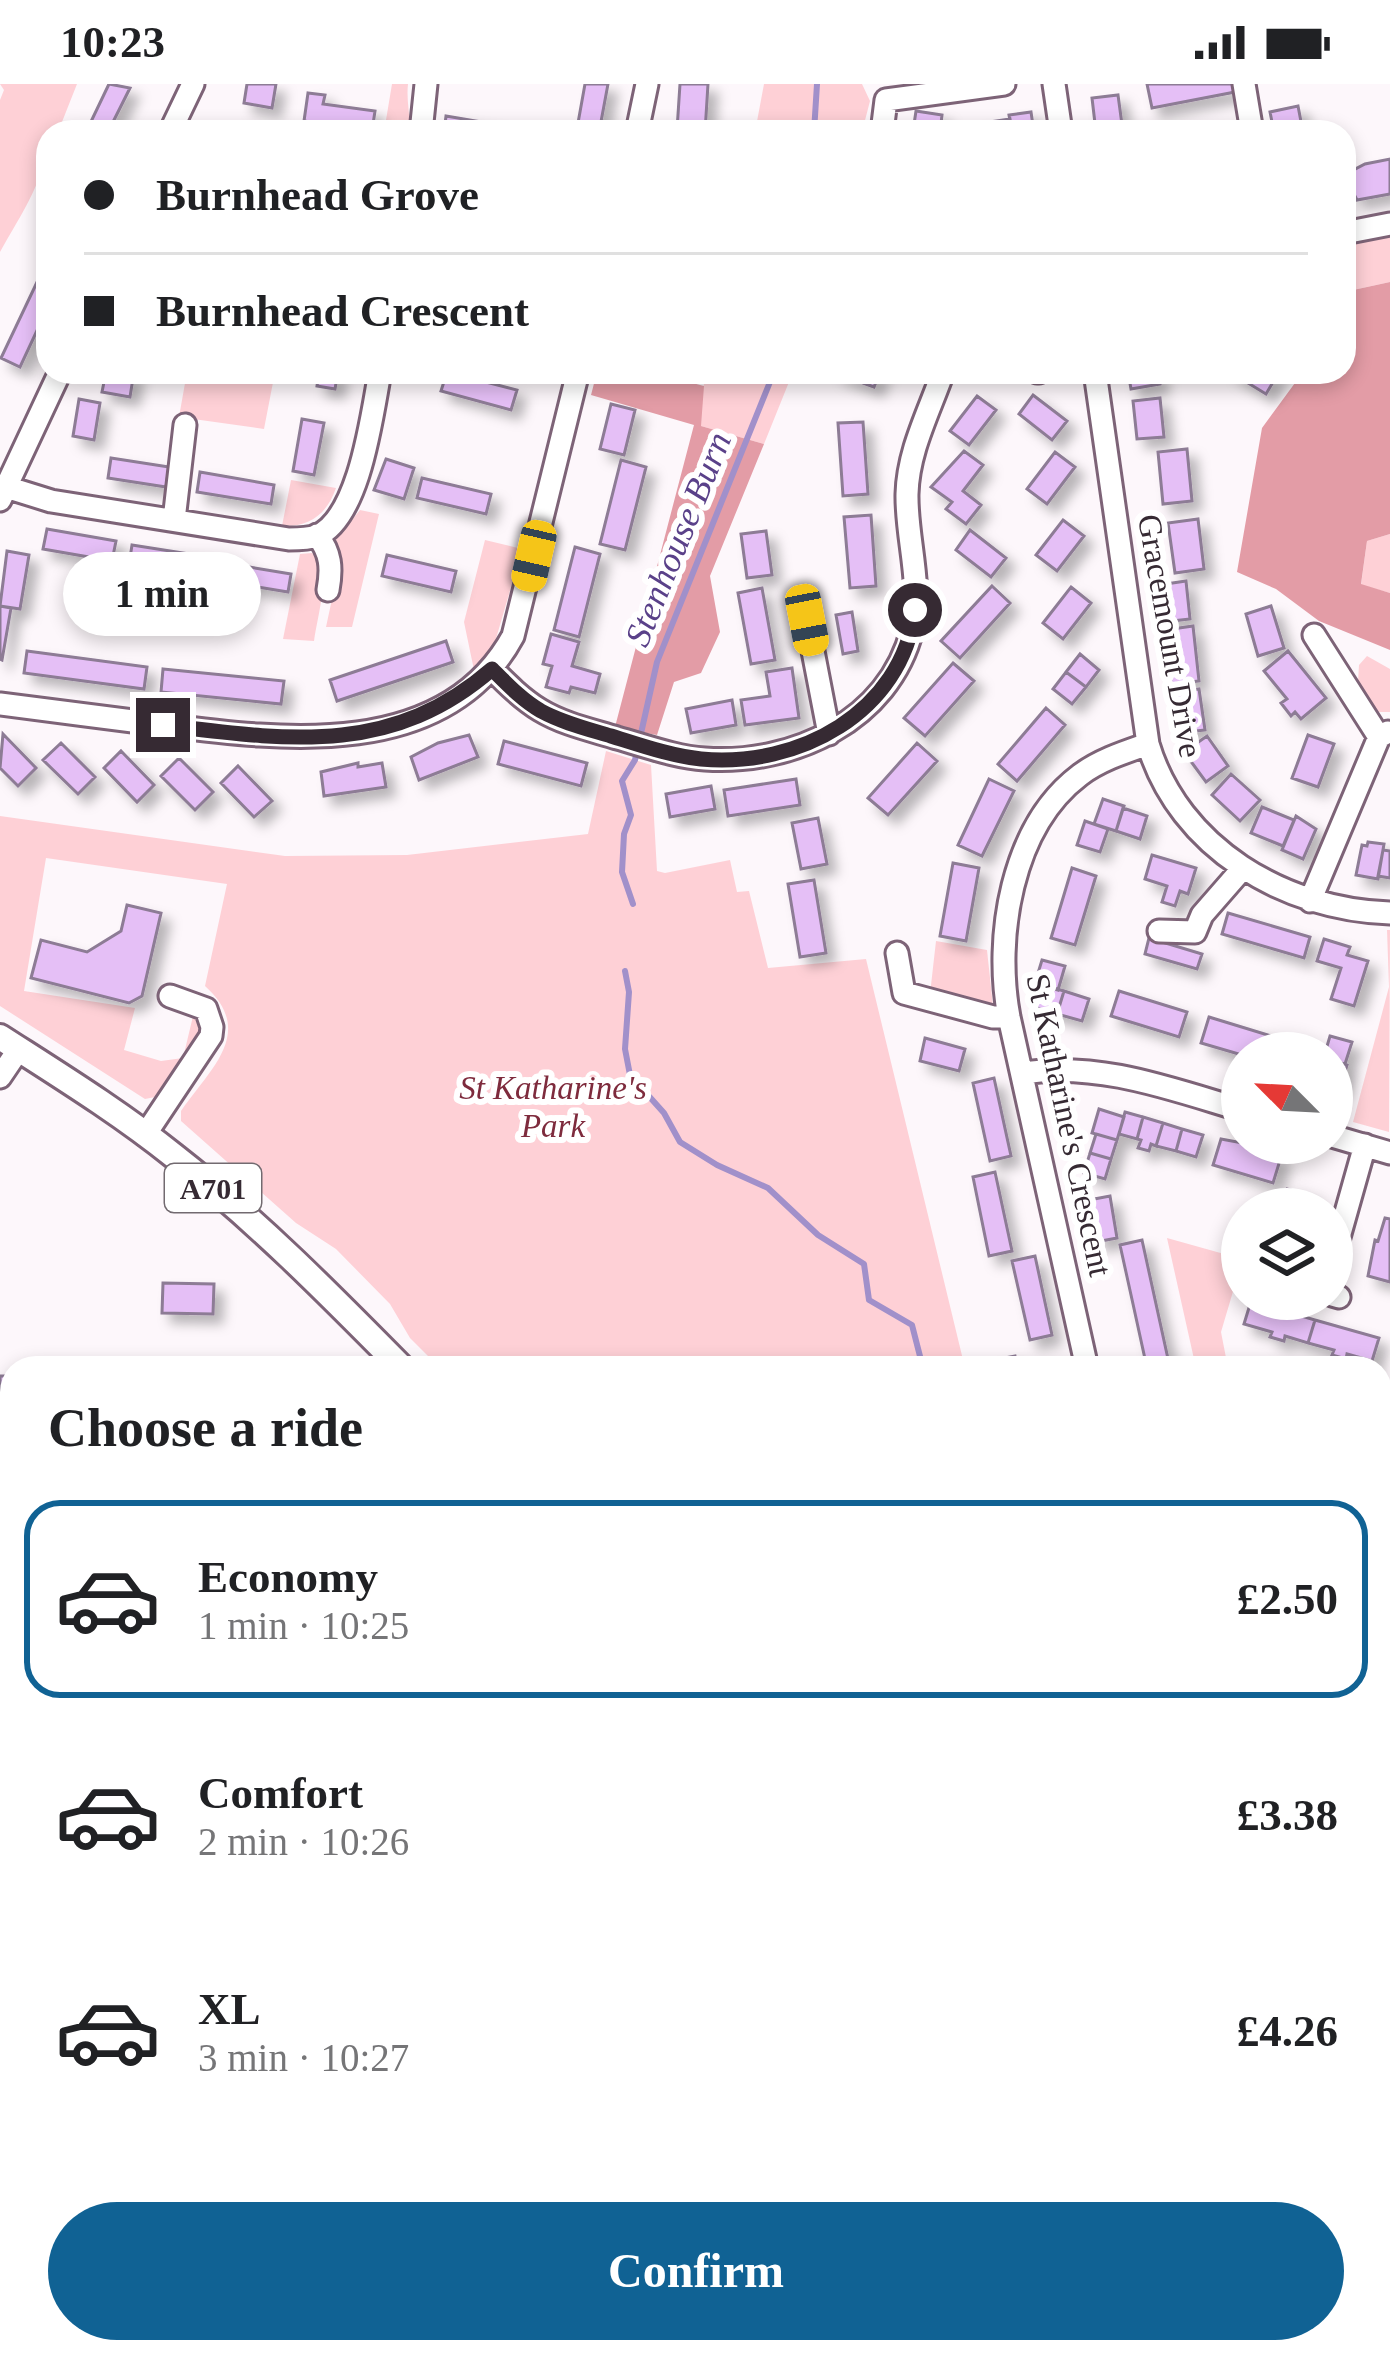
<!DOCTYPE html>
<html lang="en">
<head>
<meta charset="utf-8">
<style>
	:root { --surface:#fff; --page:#f6f6f6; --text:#202124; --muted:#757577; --line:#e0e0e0; --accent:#106294 }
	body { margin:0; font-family:Georgia,serif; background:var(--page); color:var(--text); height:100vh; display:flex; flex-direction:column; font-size:45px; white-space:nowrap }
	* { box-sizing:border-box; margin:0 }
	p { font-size:39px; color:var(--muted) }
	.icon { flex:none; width:66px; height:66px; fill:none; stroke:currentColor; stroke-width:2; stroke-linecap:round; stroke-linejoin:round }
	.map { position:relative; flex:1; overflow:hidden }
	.sheet { position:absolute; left:0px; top:1272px; width:1392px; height:1008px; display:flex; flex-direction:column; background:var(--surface); border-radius:36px 36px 0 0; box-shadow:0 6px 18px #0003 }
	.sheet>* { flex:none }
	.hud { position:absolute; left:36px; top:36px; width:1320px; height:264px; border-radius:36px; box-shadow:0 6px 18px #0003; display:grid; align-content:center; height:264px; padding:0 48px; background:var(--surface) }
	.needle { width:78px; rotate:294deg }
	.controls { position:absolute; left:1221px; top:948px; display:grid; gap:24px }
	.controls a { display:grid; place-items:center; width:132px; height:132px; border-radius:50%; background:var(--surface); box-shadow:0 6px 18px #0003; font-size:60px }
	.end { position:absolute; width:54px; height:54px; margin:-27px; border:15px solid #362a33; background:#fff; box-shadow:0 0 0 6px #fff }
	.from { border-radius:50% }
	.bubble { position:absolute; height:84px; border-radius:42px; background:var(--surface); box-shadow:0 6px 18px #0003; font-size:39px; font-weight:600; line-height:84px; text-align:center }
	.car { position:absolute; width:36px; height:72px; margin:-36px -18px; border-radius:15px; box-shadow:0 0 9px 3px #0007; background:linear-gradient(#f5c518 24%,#345 0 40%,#f5c518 0 76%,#345 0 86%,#f5c518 0) }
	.hud b { display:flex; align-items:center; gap:42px; height:114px; font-size:45px }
	.hud b+b { border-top:3px solid var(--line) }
	.hud i { width:30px; height:30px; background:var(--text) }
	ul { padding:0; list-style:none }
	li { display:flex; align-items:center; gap:36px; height:198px; margin:0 24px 18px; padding:0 24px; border:6px solid transparent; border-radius:36px }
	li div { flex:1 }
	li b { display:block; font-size:45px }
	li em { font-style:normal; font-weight:600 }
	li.selected { border-color:var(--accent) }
	li>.icon { width:108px; height:108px; stroke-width:1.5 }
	h2 { padding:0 48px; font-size:54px; line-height:144px }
	.primary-button { display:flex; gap:24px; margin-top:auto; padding:24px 48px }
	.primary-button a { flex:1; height:138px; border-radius:72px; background:var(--accent); color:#fff; font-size:48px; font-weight:600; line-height:138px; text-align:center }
	.status { display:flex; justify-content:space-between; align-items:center; height:84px; padding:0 60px; background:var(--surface); direction:ltr }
	.status svg { height:33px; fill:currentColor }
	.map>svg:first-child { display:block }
	.green { fill:#fed0d6 }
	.forest { fill:#e39ca6 }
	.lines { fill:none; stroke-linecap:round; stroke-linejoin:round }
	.stream { stroke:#a190ca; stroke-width:6 }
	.building { fill:#e5bff6; stroke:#8d7b95; stroke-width:3; filter:url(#shadow) }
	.minor-casing { stroke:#7d6377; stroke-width:27 }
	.major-casing { stroke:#7d6377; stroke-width:30 }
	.minor { stroke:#fff; stroke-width:21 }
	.major { stroke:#fff; stroke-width:24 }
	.route { stroke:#362a33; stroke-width:15 }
	.labels { text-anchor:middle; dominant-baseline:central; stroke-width:12; stroke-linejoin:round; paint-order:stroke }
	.shield { fill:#fff; stroke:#726a70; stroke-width:3 }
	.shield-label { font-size:30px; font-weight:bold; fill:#362a33 }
	.street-label { font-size:33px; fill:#362a33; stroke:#fff }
	.park-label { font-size:33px; font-style:italic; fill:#7e2b3d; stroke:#fff }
	.water-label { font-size:36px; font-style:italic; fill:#5a4189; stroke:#fff }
</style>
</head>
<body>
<div class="status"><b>10:23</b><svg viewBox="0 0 49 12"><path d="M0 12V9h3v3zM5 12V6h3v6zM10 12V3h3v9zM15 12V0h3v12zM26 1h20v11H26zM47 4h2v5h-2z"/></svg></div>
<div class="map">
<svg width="1390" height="2280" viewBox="0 0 1390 2280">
	<defs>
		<filter id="shadow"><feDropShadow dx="9" dy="9" stdDeviation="6" flood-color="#0004"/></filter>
	</defs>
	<rect width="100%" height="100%" fill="#fdf7fb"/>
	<path class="green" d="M0 0H77L58 48H48C48 93 21 130 0 168V16L4 6Z
		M392 0H408C406 18 411 31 409 48H384Z
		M764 0H862L870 17 862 48H755Z
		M1390 151V198L1344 208V161Z
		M187 288H275L264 345 179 333Z
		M707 288H793L764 360 694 340Z
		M291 396 336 404C327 430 310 443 282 442Z
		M360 426 379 430 352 543H326L340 478 333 459Z
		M1390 450V509L1361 501 1367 457Z
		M485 456 518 464 521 469 495 558 474 586 464 538Z
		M312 469C333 486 317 532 314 557L283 555 300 470Z
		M1367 572 1390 585V628H1375L1358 598 1359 581Z
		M606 667 651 681 657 787 665 789 730 776 737 808 749 807 768 884 866 875 965 1284H440L410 1254 390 1220 336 1165 296 1139 181 1037V1027C211 984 256 948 205 902L227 800 46 774 24 907 135 924 124 966 161 977 183 974 194 928 199 930 204 948 160 1012 145 1015 0 922V732L285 772 407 771 588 750Z
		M1387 846H1390L1389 1048 1353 1038 1389 903Z
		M936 857 987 866 993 922 930 910Z
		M1167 1154 1242 1175V1194H1237L1221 1248 1228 1284H1196Z
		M1390 1511V1641L1380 1640V1517Z
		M1390 1701V1800H1380V1705Z"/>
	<path class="forest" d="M1390 198V450L1367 457 1361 500 1390 509V566L1319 537 1276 505 1237 488 1262 344 1303 288H1344V208Z
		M597 288H650L704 302 701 342 764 360 710 492 720 548 701 589 674 598 657 651 615 643 694 341 591 311Z
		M1380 2110 1390 2113V2280H1340L1338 2268H1380Z"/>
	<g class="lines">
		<path class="stream" d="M814 48 817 0
			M633 820 622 788 624 750 631 731 622 697 635 676 657 578 774 288
			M625 887 629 908 625 965 630 991 664 1029 680 1058 717 1081 768 1104 818 1151 864 1180 869 1216 912 1241 923 1284
			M1351 2268 1356 2280"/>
	</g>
	<path class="building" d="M109 0 130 4 108 48H86Z
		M247 0H276L272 24 244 19Z
		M585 0H608L600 43 578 39Z
		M680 0H708L705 48 677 46Z
		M1147 0H1233L1235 8 1152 24Z
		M308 9 325 11 323 20 375 27 372 47 304 37Z
		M1118 11 1123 48H1096L1092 14Z
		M1298 22 1303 48H1274L1270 28Z
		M916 27 942 31 940 48 913 47Z
		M1031 28 1034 48H1012L1009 31Z
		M446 32 535 47 444 48Z
		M1010 35 1012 48H977L976 40Z
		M1390 75V110L1357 116 1344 91 1365 80Z
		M48 175V223L20 283 1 274Z
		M106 288H134L130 313 102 308Z
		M319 288H338L335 305 317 302Z
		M447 288 517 306 511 326 441 307Z
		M833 288H880L874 303Z
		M1128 288H1158L1160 300 1131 305Z
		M1230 288H1279L1266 310Z
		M1033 311 1067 337 1052 356 1019 330Z
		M977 312 996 326 969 361 950 347Z
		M1160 314 1164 353 1137 355 1133 317Z
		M79 315 100 319 94 356 73 352Z
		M611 320 635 326 624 371 600 365Z
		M302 335 324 339 314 391 293 387Z
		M863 338 868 410 843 412 838 339Z
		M1187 365 1192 417 1163 420 1158 368Z
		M964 367 983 381 963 407 981 421 966 440 946 425 952 418 931 403Z
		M1055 368 1075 383 1047 420 1027 405Z
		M111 374 169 383 166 403 108 394Z
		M386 375 414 384 404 415 374 406Z
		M621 376 646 383 625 466 600 460Z
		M200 388 274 401 271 420 197 408Z
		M422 394 491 410 486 430 417 414Z
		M871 431 876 502 850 504 844 433Z
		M1198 435 1204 485 1175 489 1168 439Z
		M1063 436 1084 452 1057 487 1036 471Z
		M47 445 116 457 112 477 43 465Z
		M970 446 1006 474 991 493 956 466Z
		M766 447 772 491 747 494 741 450Z
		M132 461 202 472 199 491 129 480Z
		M575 463 600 470 579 553 554 546Z
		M7 467 29 471 20 525 0 522Z
		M387 471 456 487 451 508 382 492Z
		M219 478 291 490 288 508 216 496Z
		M1186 497 1190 535 1163 538 1159 501Z
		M992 502 1010 519 960 574 941 557Z
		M1071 503 1091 519 1063 555 1043 539Z
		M762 504 775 576 751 580 738 509Z
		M0 522 11 524 2 576 0 575Z
		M1271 522 1284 564 1258 572 1246 530Z
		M852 528 858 567 843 570 836 531Z
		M1193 542 1199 597 1171 600 1165 546Z
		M551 550 579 558 572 582 600 590 595 609 571 603 569 609 546 603 552 582 543 580Z
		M446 557 453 578 337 617 330 596Z
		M27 567 147 583 144 605 24 589Z
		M1288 567 1326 614 1301 635 1295 628 1291 632 1281 619 1287 615 1264 587Z
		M1080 570 1099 586 1086 603 1066 588Z
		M953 579 974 597 925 652 904 634Z
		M792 584 799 634 745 641 741 616 770 612 766 588Z
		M163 585 284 597 281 620 161 608Z
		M1066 588 1086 603 1072 620 1053 605Z
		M1199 605 1205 646 1178 649 1172 609Z
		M732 616 736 641 691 649 686 625Z
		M1046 624 1065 641 1017 697 998 680Z
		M3 650 36 684 18 702 0 684Z
		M469 651 478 673 419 696 411 673 438 659Z
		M1308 651 1334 660 1318 703 1292 694Z
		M1207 652 1228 682 1206 698 1184 668Z
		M504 657 587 679 581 702 498 680Z
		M61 659 95 693 78 710 43 676Z
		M917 659 937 677 888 731 868 714Z
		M121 667 154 701 137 718 104 684Z
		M179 674 213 708 195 726 161 692Z
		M358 679V683L382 679 386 703 324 712 321 688Z
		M238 682 272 717 254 733 221 699Z
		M1231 690 1260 716 1240 737 1212 711Z
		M796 695 800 721 728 732 724 706Z
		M989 695 1014 707 982 772 958 761Z
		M711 702 715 725 670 733 666 710Z
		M1103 715 1124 722 1116 747 1094 740Z
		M1262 723 1294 736 1283 762 1251 749Z
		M1123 724 1147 732 1140 755 1116 747Z
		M1296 732 1316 745 1303 775 1282 766Z
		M818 734 827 780 801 785 792 739Z
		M1085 737 1108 745 1100 768 1077 761Z
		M1368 758 1384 760 1378 795 1356 791 1362 761 1367 762Z
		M1383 766 1390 767V794L1378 792Z
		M1152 771 1196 784 1188 810 1180 807 1175 822 1162 818 1167 802 1145 795Z
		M953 779 979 784 966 857 940 852Z
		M1072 784 1096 792 1075 861 1051 854Z
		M814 796 826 869 800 873 788 800Z
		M127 821 161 829 142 912 129 919 31 894 41 856 87 868 121 847Z
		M1228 829 1310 853 1304 874 1222 850Z
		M1149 854 1202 870 1197 885 1145 870Z
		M1324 855 1350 863 1347 871 1368 877 1354 922 1331 915 1341 884 1317 877Z
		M1042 876 1065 882 1058 906 1035 899Z
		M1043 901 1064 907 1057 930 1036 924Z
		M1064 907 1089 915 1082 937 1057 930Z
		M1119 907 1187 928 1179 953 1111 932Z
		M1209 933 1281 955 1276 969 1242 971 1201 959Z
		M1330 952 1352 958 1345 980 1332 977V969H1325Z
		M925 954 965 965 959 987 920 977Z
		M1332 977 1347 981 1340 1004 1332 1002Z
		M994 994 1011 1072 990 1077 973 999Z
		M1099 1025 1124 1033 1117 1056 1092 1049Z
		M1125 1028 1143 1033 1137 1055 1119 1050Z
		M1143 1033 1163 1039 1156 1062 1151 1060 1149 1067 1138 1064 1141 1056 1137 1055Z
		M1163 1039 1182 1045 1176 1067 1156 1062Z
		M1182 1045 1203 1051 1196 1073 1176 1067Z
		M1096 1050 1117 1056 1111 1075 1090 1069Z
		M1221 1055 1259 1062 1257 1066 1281 1073 1273 1099 1213 1081Z
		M1090 1069 1111 1075 1105 1095 1084 1089Z
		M995 1088 1012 1167 989 1172 973 1093Z
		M1287 1105 1311 1112 1307 1125H1281Z
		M1110 1112 1117 1154 1096 1158 1089 1116Z
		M1385 1134 1390 1135V1198L1368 1192 1375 1156 1378 1157Z
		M1142 1156 1170 1284H1147L1133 1220 1120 1161Z
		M1035 1172 1052 1251 1030 1256 1012 1177Z
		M163 1199 214 1200 213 1230 162 1229Z
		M1251 1217 1315 1236 1308 1259 1285 1252 1284 1257 1270 1253 1272 1248 1244 1240Z
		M1315 1236 1379 1254 1372 1277 1347 1270 1346 1275 1332 1271 1334 1266 1308 1259Z
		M1015 1272 1017 1284H975L974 1280Z
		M0 1292H12V1347H0Z
		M1390 1345V1369L1380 1371V1347Z
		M1390 1440V1465L1380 1469V1443Z
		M1380 1810H1390V1845L1380 1844Z
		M0 1832H12V1862H0Z
		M0 1940H12V1971H0Z
		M4 2142 12 2143V2172L2 2171Z
		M1 2253H12V2268H57L56 2280H1Z
		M897 2268H930L927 2280H895Z
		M1168 2268H1192L1188 2280H1164Z
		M65 2270 102 2271V2280H65Z"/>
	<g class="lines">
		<g class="minor-casing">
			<path id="minor" d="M1054 0 1061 48
				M1244 0 1252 48
				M170 48 193 0
				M421 48 426 0
				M637 48 647 0
				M882 48 886 16 1004 0
				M1344 149 1390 140
				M1037 288H1039
				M1095 288 1148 660C1179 764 1285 826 1390 829
				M6 403 51 417 289 455C297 455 308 455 317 452 360 433 372 330 380 288
				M0 416 60 288
				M174 436 185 341
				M317 451C331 469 332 484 328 506
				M807 536 829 650
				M1314 551 1379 653 1388 648
				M492 585C507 600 522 615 540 626 563 640 591 646 617 654 646 662 675 673 705 675 793 681 889 637 912 546 923 501 906 454 907 410 908 367 929 328 943 288
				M0 620C55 627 109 634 164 641 282 656 445 677 513 552L578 288
				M1310 817 1379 653
				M1159 847 1195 848 1202 831 1243 784
				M897 869 904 909 993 933H1009
				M1022 989C1100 978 1168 1004 1242 1026
				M0 993 19 965
				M145 1051 211 952 212 943 206 925 170 912
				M1332 1052 1390 1069
				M1332 1178 1365 1061
				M1332 1211 1339 1213
				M1087 1284 1009 933C994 854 1011 743 1080 691 1100 676 1125 668 1148 660
				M0 1376H12
				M1380 1413 1390 1409
				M0 1473H12
				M0 1655H12
				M0 1795H12
				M0 2007 12 2001
				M0 2212 12 2214
				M202 2268V2280
				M961 2268 963 2280
				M1244 2268 1267 2273
				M742 2280V2268
				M1020 2280 1023 2268"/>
		</g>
		<g class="major-casing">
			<path id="major" d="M0 953C59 991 119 1028 174 1072 256 1136 329 1210 402 1284
				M1380 2075 1390 2077"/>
		</g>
		<use href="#minor" class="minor"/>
		<use href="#major" class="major"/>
	</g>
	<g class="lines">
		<path class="route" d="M163 641C286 656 391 673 492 585 507 600 522 616 541 627 563 639 588 645 611 652 640 661 671 672 701 675 798 684 902 629 915 526"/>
	</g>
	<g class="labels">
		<rect class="shield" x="165" y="1080" width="96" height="48" rx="9"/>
		<g class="shield-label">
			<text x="213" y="1104">A701</text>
		</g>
		<g class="street-label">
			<text transform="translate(1170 552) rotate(80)">Gracemount Drive</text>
			<text transform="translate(1069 1041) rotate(78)">St Katharine's Crescent</text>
		</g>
		<g class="park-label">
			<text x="553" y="1004">St Katharine's<tspan x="553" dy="38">Park</tspan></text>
		</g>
		<g class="water-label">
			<text transform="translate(678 455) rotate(-68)">Stenhouse Burn</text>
		</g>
	</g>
</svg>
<div class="controls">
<a><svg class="needle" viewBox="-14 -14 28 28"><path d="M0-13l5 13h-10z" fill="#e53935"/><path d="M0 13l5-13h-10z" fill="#757577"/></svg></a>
<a><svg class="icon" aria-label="layers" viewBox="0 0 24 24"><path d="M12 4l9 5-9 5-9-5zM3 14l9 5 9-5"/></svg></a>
</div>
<i class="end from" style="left:915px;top:526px"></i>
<i class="end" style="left:163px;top:641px"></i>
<div class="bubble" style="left:63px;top:468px;width:198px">1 min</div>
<i class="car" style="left:534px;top:472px;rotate:193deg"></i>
<i class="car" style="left:807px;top:536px;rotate:169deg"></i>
<div class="hud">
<b><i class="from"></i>Burnhead Grove</b>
<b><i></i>Burnhead Crescent</b>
</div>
<section class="sheet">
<h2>Choose a ride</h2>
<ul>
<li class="selected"><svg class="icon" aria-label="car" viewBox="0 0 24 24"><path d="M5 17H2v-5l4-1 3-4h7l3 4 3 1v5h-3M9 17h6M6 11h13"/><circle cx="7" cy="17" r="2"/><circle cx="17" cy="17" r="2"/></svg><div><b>Economy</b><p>1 min · 10:25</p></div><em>£2.50</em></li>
<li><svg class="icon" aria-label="car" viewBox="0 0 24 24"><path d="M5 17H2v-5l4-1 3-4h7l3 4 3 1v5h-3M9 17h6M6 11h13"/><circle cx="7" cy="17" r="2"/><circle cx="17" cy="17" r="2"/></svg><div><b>Comfort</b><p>2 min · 10:26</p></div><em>£3.38</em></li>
<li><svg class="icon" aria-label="car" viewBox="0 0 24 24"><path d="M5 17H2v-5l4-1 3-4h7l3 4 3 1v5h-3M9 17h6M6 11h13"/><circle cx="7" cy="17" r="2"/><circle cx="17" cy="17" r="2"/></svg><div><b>XL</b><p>3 min · 10:27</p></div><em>£4.26</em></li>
</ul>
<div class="primary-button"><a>Confirm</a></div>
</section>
</div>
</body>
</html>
